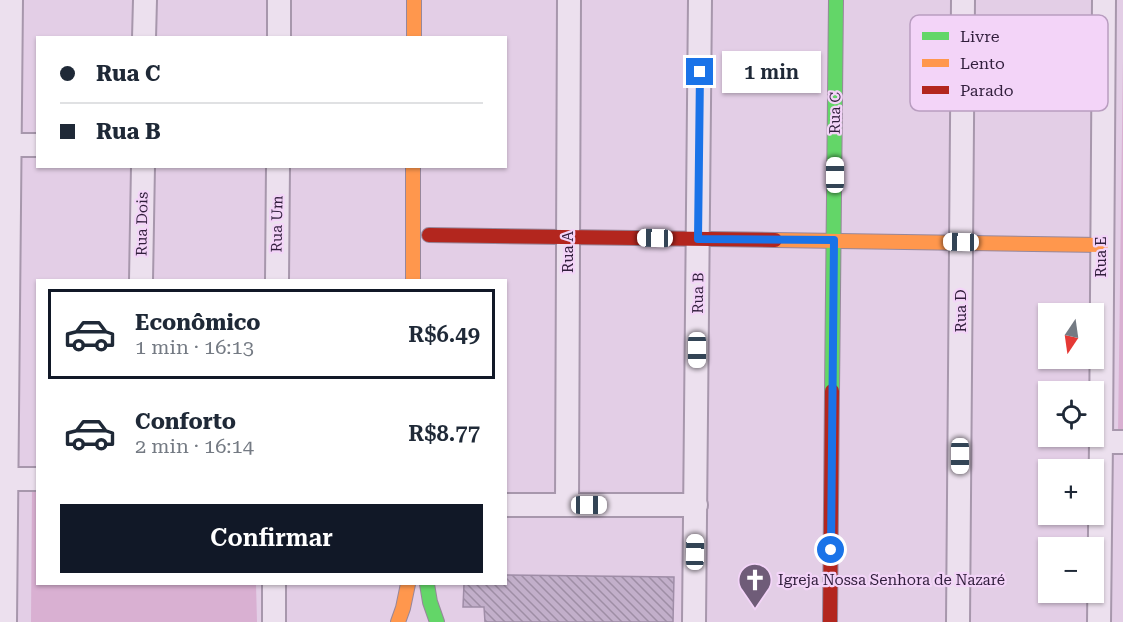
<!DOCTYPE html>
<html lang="pt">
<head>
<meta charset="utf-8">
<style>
	:root { --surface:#fff; --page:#f6f6f7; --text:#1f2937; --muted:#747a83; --line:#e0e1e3; --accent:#111827 }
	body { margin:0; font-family:"Roboto Serif",serif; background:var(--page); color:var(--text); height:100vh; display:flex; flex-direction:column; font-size:22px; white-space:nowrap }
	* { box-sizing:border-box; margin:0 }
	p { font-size:20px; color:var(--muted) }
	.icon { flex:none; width:33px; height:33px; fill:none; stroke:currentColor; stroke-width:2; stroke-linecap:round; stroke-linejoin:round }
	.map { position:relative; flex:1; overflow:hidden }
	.details { position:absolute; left:36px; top:279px; width:471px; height:306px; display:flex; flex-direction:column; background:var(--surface); border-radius:0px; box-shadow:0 2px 4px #0004 }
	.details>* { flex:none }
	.guide { position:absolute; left:36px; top:36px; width:471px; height:132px; border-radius:0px; box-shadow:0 2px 4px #0004; display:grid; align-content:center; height:132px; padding:0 24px; background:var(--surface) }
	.needle { width:39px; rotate:193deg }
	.fabs { position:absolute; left:1038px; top:303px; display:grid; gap:12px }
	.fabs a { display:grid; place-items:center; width:66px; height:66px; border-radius:0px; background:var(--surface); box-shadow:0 2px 4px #0004; font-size:30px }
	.end { position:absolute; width:27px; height:27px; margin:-14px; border:8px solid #1a73e8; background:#fff; box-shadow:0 0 0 3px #fff }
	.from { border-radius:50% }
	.bubble { position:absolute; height:42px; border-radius:0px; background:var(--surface); box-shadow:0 2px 4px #0004; font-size:20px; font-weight:600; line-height:42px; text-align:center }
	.car { position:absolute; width:18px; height:36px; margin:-18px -9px; border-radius:8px; box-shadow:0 0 4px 2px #0007; background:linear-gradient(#fff 24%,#345 0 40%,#fff 0 76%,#345 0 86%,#fff 0) }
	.guide b { display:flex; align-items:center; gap:21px; height:57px; font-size:22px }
	.guide b+b { border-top:2px solid var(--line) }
	.guide i { width:15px; height:15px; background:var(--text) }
	ul { padding:10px 0 0; list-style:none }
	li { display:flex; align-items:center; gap:18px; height:90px; margin:0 12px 9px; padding:0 12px; border:3px solid transparent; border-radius:0px }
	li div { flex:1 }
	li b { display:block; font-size:22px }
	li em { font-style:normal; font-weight:600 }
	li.active { border-color:var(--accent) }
	li>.icon { width:54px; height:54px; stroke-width:1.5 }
	.cta { display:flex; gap:12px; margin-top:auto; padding:12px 24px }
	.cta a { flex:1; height:69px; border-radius:0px; background:var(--accent); color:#fff; font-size:24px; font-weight:600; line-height:69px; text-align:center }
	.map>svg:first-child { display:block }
	.garden { fill:#d9b0d2 }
	.building { fill:url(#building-back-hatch); stroke:#9f8da7; stroke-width:1.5 }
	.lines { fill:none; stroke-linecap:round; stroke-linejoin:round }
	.street-casing { stroke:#a797ac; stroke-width:26 }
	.fast-casing { stroke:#97879b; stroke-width:16 }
	.slow-casing { stroke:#97879b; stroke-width:16 }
	.jam-casing { stroke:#97879b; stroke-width:16 }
	.street { stroke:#ece0ee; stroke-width:22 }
	.fast { stroke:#63d668; stroke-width:14 }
	.slow { stroke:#ff974d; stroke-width:14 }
	.jam { stroke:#b3261e; stroke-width:14 }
	.route { stroke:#1a73e8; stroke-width:8 }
	.labels { text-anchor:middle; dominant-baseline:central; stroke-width:4.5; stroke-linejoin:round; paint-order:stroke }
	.street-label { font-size:15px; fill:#311e3c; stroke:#f3d4f8 }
	.poi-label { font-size:15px; fill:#311e3c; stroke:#f3d4f8; text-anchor:start }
	.key { fill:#f3d4f8; stroke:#b99dc0; stroke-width:1.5 }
	.key-label { font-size:16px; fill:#311e3c }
</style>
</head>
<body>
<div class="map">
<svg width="1123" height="622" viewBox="0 0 1123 622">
	<defs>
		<pattern id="building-back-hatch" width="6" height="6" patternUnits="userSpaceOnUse" patternTransform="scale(1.5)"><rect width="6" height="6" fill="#c2afca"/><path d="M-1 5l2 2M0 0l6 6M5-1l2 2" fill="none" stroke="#9e8ea5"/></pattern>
	</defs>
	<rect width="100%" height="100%" fill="#e3cee6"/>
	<path class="garden" d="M1123 58V435L1118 434Z
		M32 486H37L38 584H256L257 622H31Z"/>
	<path class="building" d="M506 575 674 577 673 622H485L484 607H463L464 584H506Z"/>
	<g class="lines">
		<g class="street-casing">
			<path id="street" d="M144 38 145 0
				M279 38V0
				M10 145H38
				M141 280 143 166
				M277 280 278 166
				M1101 442H1123
				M6 479H38
				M506 505H696
				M567 505 569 0
				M5 622 11 0
				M274 622V584
				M694 622 700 0
				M958 622 963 0
				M1099 622 1101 442 1104 0"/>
		</g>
		<g class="fast-casing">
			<path id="fast" d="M832 391 836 0
				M427 584 430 602 437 622"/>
		</g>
		<g class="slow-casing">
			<path id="slow" d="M414 0V38
				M413 166V280
				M775 240 1101 245
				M398 622 403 608 408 584"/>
		</g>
		<g class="jam-casing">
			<path id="jam" d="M429 235 775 240
				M830 622 832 391"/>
		</g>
		<use href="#street" class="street"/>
		<use href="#fast" class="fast"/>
		<use href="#slow" class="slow"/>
		<use href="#jam" class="jam"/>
	</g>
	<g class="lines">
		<path class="route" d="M700 72 698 239 834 240 831 550"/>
	</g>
	<defs>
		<g id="church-pin" transform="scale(1.725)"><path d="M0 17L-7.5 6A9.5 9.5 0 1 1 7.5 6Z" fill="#6f5c78" stroke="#f3d4f8"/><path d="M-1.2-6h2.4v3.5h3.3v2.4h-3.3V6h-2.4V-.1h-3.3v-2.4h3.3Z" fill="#fff"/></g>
	</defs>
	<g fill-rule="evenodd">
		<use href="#church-pin" x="755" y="580"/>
	</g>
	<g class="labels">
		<g class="street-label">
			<text transform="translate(835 113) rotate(-89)">Rua C</text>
			<text transform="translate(142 224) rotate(-89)">Rua Dois</text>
			<text transform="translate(277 224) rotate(-89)">Rua Um</text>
			<text transform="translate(568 252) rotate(-90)">Rua A</text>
			<text transform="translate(1101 257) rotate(-90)">Rua E</text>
			<text transform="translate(698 293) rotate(-89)">Rua B</text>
			<text transform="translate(961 311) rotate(-90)">Rua D</text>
		</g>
		<g class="poi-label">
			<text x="778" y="580">Igreja Nossa Senhora de Nazaré</text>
		</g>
	</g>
	<rect x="910" y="15" width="198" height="96" rx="9" class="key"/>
	<rect x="922" y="32" width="27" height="8" fill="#63d668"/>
	<rect x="922" y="59" width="27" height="8" fill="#ff974d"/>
	<rect x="922" y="86" width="27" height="8" fill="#b3261e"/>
	<g class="key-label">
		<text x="960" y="42">Livre</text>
		<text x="960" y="69">Lento</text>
		<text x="960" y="96">Parado</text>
	</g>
</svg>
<div class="fabs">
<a><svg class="needle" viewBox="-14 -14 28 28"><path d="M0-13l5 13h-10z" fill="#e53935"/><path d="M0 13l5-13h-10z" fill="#747a83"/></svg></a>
<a><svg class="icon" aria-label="locate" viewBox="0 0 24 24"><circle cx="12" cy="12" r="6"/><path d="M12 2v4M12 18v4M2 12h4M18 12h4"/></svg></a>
<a>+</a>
<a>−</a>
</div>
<i class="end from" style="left:831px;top:550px"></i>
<i class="end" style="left:700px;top:72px"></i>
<div class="bubble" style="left:722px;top:51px;width:99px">1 min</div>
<i class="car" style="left:835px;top:175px;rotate:0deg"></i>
<i class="car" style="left:655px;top:238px;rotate:271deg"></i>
<i class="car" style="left:961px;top:242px;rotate:271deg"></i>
<i class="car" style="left:697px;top:350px;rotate:180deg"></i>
<i class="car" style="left:960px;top:456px;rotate:180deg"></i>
<i class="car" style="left:589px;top:505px;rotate:90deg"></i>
<i class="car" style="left:695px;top:552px;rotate:1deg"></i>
<div class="guide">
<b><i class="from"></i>Rua C</b>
<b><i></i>Rua B</b>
</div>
<section class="details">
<ul>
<li class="active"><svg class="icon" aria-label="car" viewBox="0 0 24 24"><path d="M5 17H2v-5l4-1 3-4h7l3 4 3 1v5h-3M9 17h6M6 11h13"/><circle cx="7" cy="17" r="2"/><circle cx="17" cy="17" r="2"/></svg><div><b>Econômico</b><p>1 min · 16:13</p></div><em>R$6.49</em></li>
<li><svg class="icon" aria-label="car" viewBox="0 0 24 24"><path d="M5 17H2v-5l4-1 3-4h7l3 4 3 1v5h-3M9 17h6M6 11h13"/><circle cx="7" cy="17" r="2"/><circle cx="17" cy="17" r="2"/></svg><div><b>Conforto</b><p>2 min · 16:14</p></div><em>R$8.77</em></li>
</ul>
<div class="cta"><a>Confirmar</a></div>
</section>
</div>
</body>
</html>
